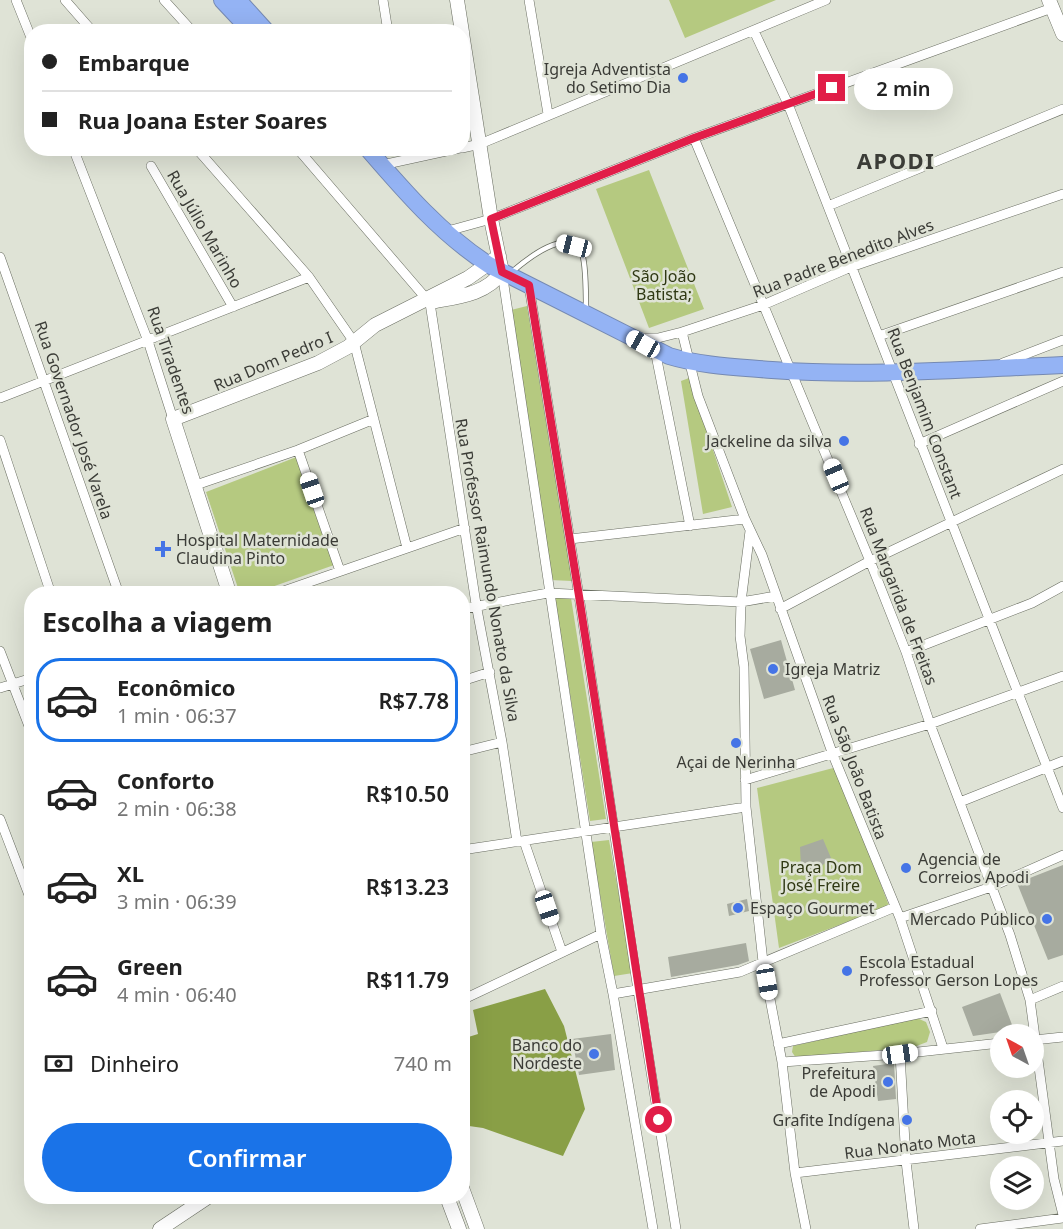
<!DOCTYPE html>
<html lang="pt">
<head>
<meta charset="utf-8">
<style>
	:root { --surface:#fff; --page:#f6f6f6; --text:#222; --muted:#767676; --line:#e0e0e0; --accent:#1a73e8 }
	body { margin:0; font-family:"Noto Sans",sans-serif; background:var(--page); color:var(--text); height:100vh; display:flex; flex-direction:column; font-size:22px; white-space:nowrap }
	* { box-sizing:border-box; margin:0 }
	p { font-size:20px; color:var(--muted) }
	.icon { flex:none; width:33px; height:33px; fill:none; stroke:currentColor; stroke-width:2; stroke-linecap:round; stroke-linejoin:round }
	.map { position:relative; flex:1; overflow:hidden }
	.drawer { position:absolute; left:24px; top:586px; width:446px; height:618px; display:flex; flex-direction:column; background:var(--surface); border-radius:24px; box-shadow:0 6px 24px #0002 }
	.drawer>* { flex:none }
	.top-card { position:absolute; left:24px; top:24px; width:446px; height:132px; border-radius:24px; box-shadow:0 6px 24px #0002; display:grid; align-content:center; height:132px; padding:0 18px; background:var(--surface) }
	.needle { width:39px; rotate:320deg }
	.controls { position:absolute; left:990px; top:1024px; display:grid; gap:12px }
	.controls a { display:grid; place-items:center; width:54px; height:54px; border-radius:50%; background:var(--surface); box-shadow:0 6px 24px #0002; font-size:30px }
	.end { position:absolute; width:27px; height:27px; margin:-14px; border:8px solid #e11d48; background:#fff; box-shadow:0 0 0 3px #fff }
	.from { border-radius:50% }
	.bubble { position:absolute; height:42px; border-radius:21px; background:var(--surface); box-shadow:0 6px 24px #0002; font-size:20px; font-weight:600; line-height:42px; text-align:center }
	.car { position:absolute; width:18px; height:36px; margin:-18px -9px; border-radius:8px; box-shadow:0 0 4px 2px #0007; background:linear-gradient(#fff 24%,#345 0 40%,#fff 0 76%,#345 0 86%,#fff 0) }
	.top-card b { display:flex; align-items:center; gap:21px; height:57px; font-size:22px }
	.top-card b+b { border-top:2px solid var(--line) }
	.top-card i { width:15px; height:15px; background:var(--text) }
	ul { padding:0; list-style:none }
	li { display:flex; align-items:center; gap:18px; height:84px; margin:0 12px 9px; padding:0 6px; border:3px solid transparent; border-radius:24px }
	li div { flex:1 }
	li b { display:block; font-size:22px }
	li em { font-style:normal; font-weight:600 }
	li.selected { border-color:var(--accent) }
	li>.icon { width:54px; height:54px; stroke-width:1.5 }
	h2 { padding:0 18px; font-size:27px; line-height:72px }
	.pay { display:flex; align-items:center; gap:15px; height:66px; padding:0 18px; font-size:22px }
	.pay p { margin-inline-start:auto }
	.primary-button { display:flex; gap:12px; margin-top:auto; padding:12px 18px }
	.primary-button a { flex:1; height:69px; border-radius:36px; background:var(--accent); color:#fff; font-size:24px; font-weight:600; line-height:69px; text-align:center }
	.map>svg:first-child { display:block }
	.green { fill:#b5c980 }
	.water { fill:#899f46 }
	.building { fill:#a7ab9f }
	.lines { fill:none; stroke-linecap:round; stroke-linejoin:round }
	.lane-casing { stroke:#696d61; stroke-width:6 }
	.street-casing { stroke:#696d61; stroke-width:10 }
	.secondary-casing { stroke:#696d61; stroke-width:15 }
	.highway-casing { stroke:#7589b2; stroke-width:18 }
	.lane { stroke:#fff; stroke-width:4.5 }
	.street { stroke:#fff; stroke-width:9 }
	.secondary { stroke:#fff; stroke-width:14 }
	.highway { stroke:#94b3f4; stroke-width:16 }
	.route { stroke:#e11d48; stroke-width:8 }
	.poi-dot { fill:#4574e6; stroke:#dfe3d6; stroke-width:2 }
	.labels { text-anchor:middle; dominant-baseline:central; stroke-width:5; stroke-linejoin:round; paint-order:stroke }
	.poi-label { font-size:16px; fill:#3b3c37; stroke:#dfe3d6; text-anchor:end }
	.street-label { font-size:16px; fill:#3b3c37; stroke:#dfe3d6 }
	.park-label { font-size:16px; fill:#2f3813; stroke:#dfe3d6 }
	.district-label { font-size:22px; font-weight:bold; letter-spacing:1.5px; fill:#3b3c37; stroke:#dfe3d6 }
</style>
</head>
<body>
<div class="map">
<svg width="1063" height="1229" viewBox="0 0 1063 1229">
	<rect width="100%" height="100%" fill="#dfe3d6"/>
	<path class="green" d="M669 0H776L685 38Z
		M649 170 704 309 649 328 596 189Z
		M527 306 572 581 550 580 511 310Z
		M689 378 732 507 703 514 681 381Z
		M299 456 337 564 252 594H240L206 492Z
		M555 598H571L606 819 590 821Z
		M837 767 889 906 779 948 757 788Z
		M609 840 633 973 614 976 591 842Z
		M917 1018 926 1022 930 1032 927 1042 914 1047 796 1058 792 1052 793 1046Z"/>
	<path class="water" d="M545 989 564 1026 585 1109 563 1156 483 1128 462 1125V1039L478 1034 473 1010Z"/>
	<path class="building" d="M781 640 795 690 764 699 750 649Z
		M823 839 831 858 817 870 801 867 800 847Z
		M1063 865V955L1048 960 1017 883Z
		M747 899 749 911 729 916 727 904Z
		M746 943 749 961 738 965 671 977 668 957Z
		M1000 993 1014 1030 973 1036 962 1007Z
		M611 1034 615 1070 579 1075 572 1039Z
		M894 1063 896 1099 878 1101 873 1066Z"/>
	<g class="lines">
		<g class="lane-casing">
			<path id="lane" d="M513 271C526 260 568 225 582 254 586 264 586 298 586 311"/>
		</g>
		<g class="street-casing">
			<path id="street" d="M16 0 32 40
				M65 0 93 32
				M164 0 193 32
				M383 0 388 32
				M529 0 548 114
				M754 31 788 104 1063 808
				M694 138 870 561 906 652 930 724 1010 935 1030 1000 1054 1179 1063 1215
				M73 148 148 341 173 419
				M196 148 309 277 354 342 407 548
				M297 148 430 303 476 604 502 742 517 842
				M462 148 480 144 826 0
				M382 165 460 148
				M151 166 233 307
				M828 206 1063 109
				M444 232 491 219 694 138 1052 8
				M0 257 119 594
				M502 272 601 934 613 994 653 1229
				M529 286 579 596 638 990 676 1229
				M682 332 698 396 745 519 762 555 833 755 900 918 943 1048
				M879 336 1063 272
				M639 338H658L682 332 763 305 851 267 1063 194
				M655 350 690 526
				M1003 363 1063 340
				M0 398 309 277
				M0 440 51 594
				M919 444 1063 381
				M298 450 340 571
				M196 485 298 450 374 419
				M750 531 741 602 740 636 744 667 746 807 763 962 782 1062 795 1173 806 1229
				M570 539 745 519
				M275 594 465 528
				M462 609 548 593 741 602 776 596
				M780 609 870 561 1063 469
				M0 651 32 734
				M906 652 1032 603 1063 586
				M462 681 490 672
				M0 688 32 678
				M462 752 502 742
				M745 780 930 724 1063 676
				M960 802 1063 761
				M0 819 32 903
				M524 841 562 952
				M462 850 746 807
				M900 918 991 887 1063 855
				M613 994 740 972 895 907
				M462 1000 601 934
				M1030 1000 1063 986
				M1034 1040 1063 1037
				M778 1044 932 1011
				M900 1054 906 1161 914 1229
				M782 1062 900 1054 1000 1043
				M795 1173 1063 1141
				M980 1229 1063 1218"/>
		</g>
		<g class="secondary-casing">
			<path id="secondary" d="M457 0 462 32
				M1049 0 1063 34
				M431 302C456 297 486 295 502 272L491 219 462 33
				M227 594V586L173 419 318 363 348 347 375 325 468 278 499 256
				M462 1188 477 1229
				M447 1197 459 1229
				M160 1229 208 1197"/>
		</g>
		<g class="highway-casing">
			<path id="highway" d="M222 0 252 32
				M238 0 267 32
				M367 148C404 191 441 234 489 265L669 356C702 366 737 367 772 370 869 377 966 369 1063 365"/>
		</g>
		<use href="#lane" class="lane"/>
		<use href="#street" class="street"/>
		<use href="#secondary" class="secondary"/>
		<use href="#highway" class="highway"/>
	</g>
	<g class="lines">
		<path class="route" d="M659 1120 579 596 529 285 502 272 491 219 694 138 832 88"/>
	</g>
	<g class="poi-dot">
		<circle cx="683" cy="78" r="6"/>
		<circle cx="844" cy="441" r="6"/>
		<path d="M160 540h6v6h6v6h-6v6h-6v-6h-6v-6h6z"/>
		<circle cx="773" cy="669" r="6"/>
		<circle cx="736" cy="743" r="6"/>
		<circle cx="906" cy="868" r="6"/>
		<circle cx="738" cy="908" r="6"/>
		<circle cx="1047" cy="919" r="6"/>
		<circle cx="847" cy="971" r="6"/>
		<circle cx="594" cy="1054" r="6"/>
		<circle cx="888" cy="1082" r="6"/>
		<circle cx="907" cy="1120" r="6"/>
	</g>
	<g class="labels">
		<g class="poi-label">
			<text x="671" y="69">Igreja Adventista<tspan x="671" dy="18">do Setimo Dia</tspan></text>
			<text x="832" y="441">Jackeline da silva</text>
			<text x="176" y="540" text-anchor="start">Hospital Maternidade<tspan x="176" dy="18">Claudina Pinto</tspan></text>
			<text x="785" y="669" text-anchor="start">Igreja Matriz</text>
			<text x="736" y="762" text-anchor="middle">Açai de Nerinha</text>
			<text x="918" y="859" text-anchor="start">Agencia de<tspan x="918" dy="18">Correios Apodi</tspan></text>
			<text x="750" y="908" text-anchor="start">Espaço Gourmet</text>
			<text x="1035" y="919">Mercado Público</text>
			<text x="859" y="962" text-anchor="start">Escola Estadual<tspan x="859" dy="18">Professor Gerson Lopes</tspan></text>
			<text x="582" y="1045">Banco do<tspan x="582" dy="18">Nordeste</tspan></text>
			<text x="876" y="1073">Prefeitura<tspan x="876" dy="18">de Apodi</tspan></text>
			<text x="895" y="1120">Grafite Indígena</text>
		</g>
		<g class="street-label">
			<text transform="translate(205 229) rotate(60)">Rua Júlio Marinho</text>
			<text transform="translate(843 258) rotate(-21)">Rua Padre Benedito Alves</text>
			<text transform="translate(171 360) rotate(71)">Rua Tiradentes</text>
			<text transform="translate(273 361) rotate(-23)">Rua Dom Pedro I</text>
			<text transform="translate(925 413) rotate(69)">Rua Benjamim Constant</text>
			<text transform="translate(74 420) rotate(71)">Rua Governador José Varela</text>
			<text transform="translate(488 570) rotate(80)">Rua Professor Raimundo Nonato da Silva</text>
			<text transform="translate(899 596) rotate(69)">Rua Margarida de Freitas</text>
			<text transform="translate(855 767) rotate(69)">Rua São João Batista</text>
			<text transform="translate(910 1145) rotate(-7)">Rua Nonato Mota</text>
		</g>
		<g class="park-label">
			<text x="664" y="276">São João<tspan x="664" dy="18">Batista;</tspan></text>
			<text x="821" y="867">Praça Dom<tspan x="821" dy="18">José Freire</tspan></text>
		</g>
		<g class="district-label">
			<text x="896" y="160">APODI</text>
		</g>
	</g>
</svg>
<div class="controls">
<a><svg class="needle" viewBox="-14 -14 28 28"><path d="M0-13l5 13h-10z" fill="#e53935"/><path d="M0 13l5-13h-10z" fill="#767676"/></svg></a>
<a><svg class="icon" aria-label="locate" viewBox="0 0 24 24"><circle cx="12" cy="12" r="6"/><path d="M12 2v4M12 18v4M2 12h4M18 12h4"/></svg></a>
<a><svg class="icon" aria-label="layers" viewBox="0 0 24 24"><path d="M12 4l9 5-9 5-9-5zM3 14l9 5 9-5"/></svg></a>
</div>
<i class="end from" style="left:659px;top:1120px"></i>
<i class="end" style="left:832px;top:88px"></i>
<div class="bubble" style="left:854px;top:68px;width:99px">2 min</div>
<i class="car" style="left:574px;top:246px;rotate:284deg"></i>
<i class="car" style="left:643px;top:344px;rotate:299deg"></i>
<i class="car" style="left:836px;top:476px;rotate:337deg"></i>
<i class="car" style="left:312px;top:490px;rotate:341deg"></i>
<i class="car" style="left:547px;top:908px;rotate:161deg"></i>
<i class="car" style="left:767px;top:982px;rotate:170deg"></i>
<i class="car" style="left:900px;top:1054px;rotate:82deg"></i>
<div class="top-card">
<b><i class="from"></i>Embarque</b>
<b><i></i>Rua Joana Ester Soares</b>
</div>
<section class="drawer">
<h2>Escolha a viagem</h2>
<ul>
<li class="selected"><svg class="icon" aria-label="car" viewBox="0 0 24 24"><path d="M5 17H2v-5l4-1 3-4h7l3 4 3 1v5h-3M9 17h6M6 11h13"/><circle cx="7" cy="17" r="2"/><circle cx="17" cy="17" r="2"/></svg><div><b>Econômico</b><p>1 min · 06:37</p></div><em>R$7.78</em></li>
<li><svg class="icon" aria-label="car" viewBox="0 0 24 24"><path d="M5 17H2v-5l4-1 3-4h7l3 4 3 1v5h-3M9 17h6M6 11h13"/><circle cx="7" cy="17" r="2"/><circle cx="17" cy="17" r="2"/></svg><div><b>Conforto</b><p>2 min · 06:38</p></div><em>R$10.50</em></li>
<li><svg class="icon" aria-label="car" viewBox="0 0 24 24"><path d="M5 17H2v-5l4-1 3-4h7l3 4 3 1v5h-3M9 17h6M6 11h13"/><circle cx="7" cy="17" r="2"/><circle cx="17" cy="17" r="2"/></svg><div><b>XL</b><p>3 min · 06:39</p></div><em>R$13.23</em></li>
<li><svg class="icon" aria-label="car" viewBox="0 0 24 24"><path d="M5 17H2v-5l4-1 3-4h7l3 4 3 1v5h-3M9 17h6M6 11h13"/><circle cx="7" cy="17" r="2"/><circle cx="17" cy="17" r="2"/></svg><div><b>Green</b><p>4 min · 06:40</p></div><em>R$11.79</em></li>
</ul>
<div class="pay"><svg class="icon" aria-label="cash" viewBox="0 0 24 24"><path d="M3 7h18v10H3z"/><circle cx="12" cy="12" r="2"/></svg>Dinheiro<p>740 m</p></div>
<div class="primary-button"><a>Confirmar</a></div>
</section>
</div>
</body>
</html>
